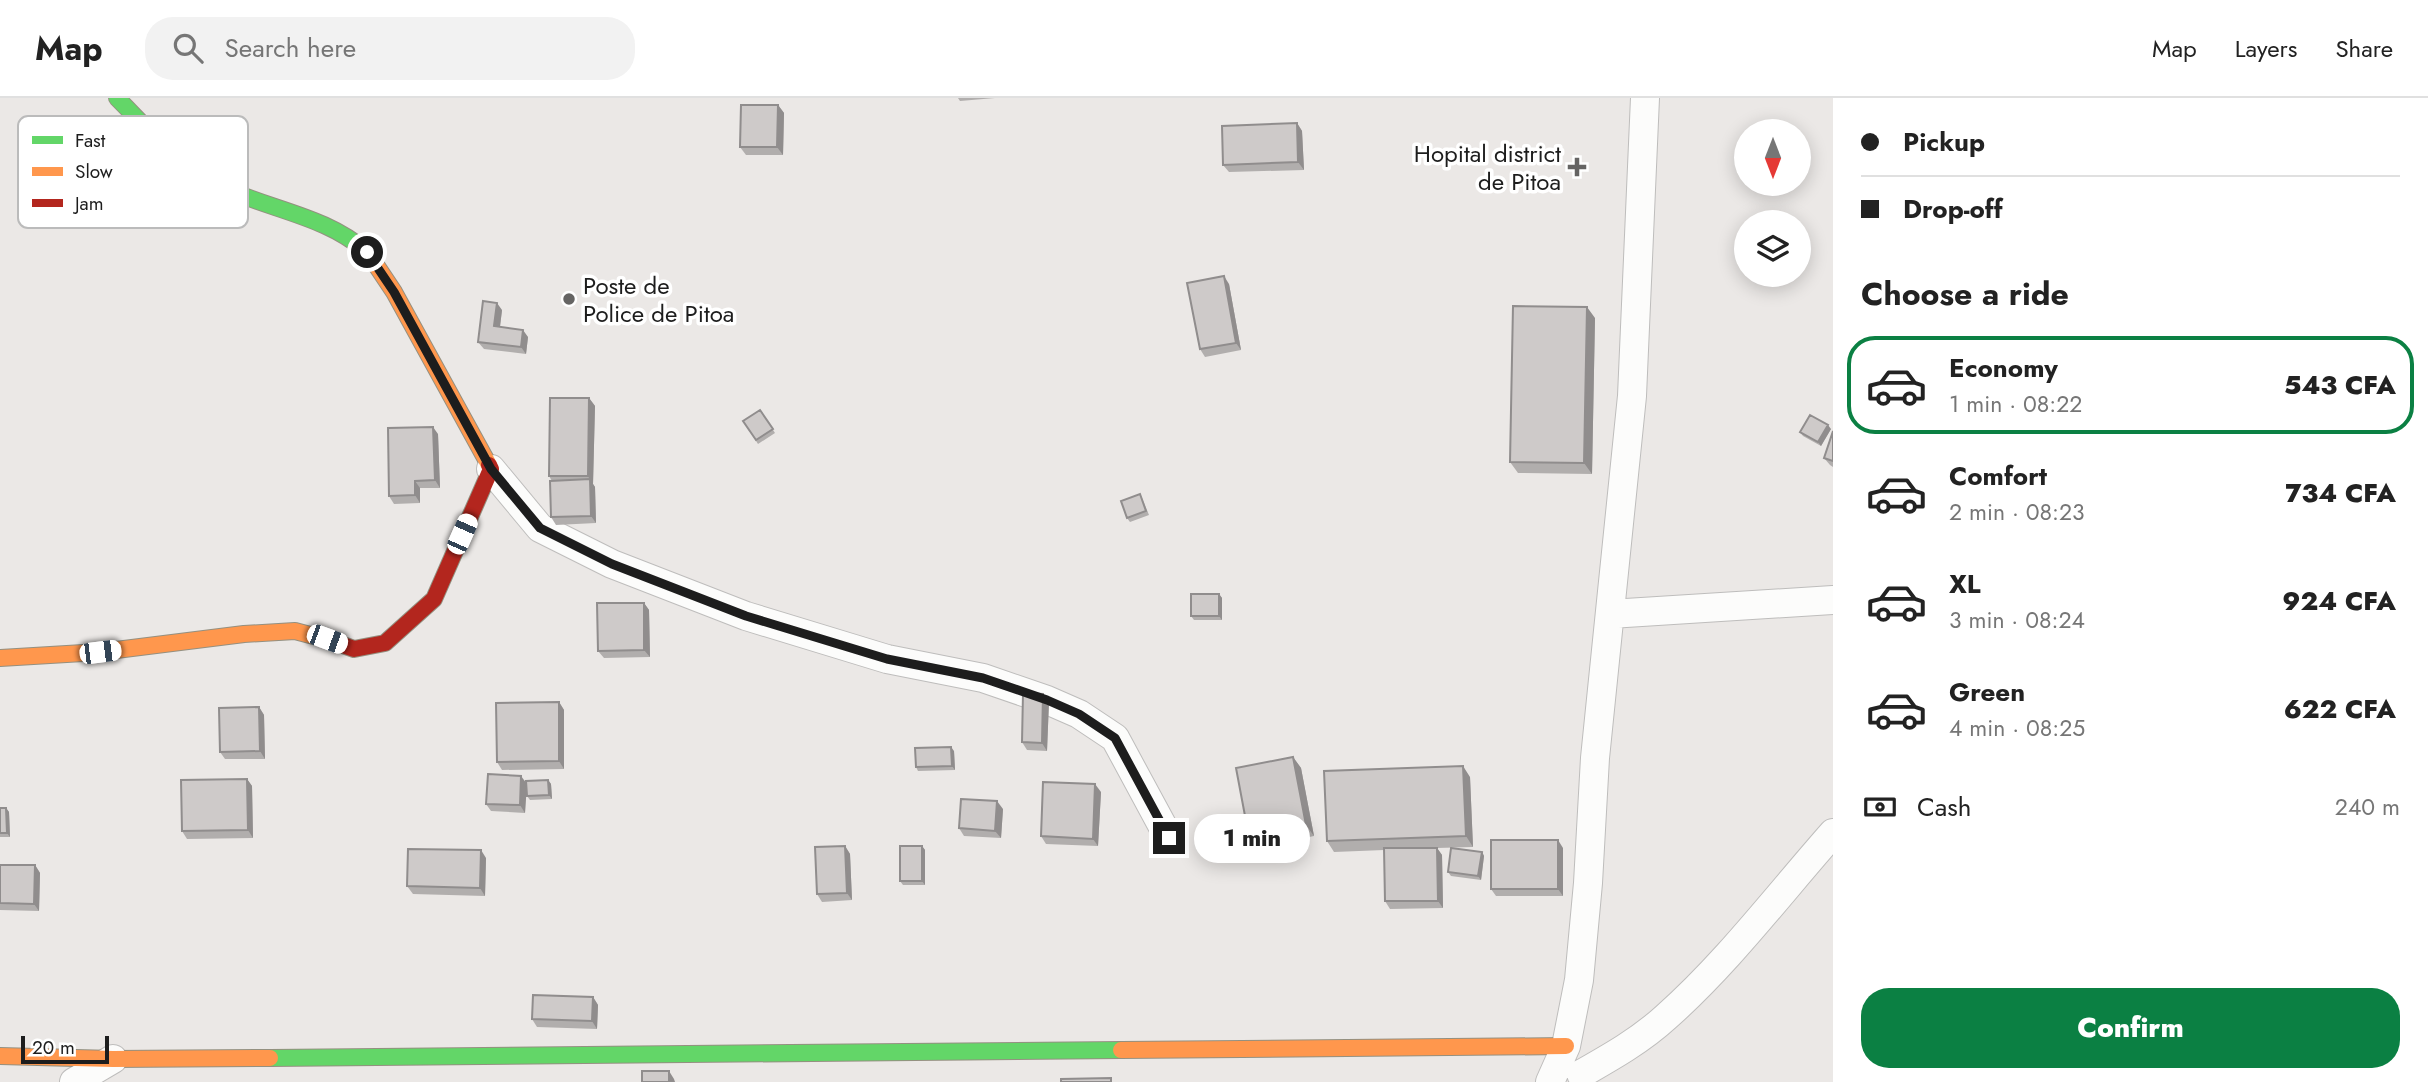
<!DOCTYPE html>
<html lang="en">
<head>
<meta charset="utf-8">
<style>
	:root { --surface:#fff; --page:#f2f2f2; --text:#222; --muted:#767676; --line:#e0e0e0; --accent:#0b8043 }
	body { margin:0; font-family:Jost,sans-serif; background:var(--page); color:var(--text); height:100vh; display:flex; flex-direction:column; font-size:26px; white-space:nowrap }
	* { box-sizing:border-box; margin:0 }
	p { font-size:23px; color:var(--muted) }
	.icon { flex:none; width:38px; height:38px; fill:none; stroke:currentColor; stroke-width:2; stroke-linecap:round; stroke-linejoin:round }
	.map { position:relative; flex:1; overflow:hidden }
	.drawer { display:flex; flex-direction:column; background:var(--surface); width:595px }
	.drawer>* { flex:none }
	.top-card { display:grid; align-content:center; height:154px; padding:0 28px; background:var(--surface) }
	.needle { width:46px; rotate:180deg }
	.tools { position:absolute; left:1734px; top:21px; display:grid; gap:14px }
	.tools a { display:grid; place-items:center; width:77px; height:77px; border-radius:50%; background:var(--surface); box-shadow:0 4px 18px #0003; font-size:35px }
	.scale { position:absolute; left:21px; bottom:18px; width:88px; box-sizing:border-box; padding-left:7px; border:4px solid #1d1d1d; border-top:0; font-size:19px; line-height:24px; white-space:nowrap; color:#1d1d1d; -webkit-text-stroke:5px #fff; paint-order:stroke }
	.end { position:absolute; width:32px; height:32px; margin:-16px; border:9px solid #1d1d1d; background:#fff; box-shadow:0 0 0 4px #fff }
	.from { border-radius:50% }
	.bubble { position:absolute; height:49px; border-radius:24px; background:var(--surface); box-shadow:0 4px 18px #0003; font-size:23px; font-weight:800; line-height:49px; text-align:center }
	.car { position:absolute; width:21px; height:42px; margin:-21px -10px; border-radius:9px; box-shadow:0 0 5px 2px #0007; background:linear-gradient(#fff 24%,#345 0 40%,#fff 0 76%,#345 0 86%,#fff 0) }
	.top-card b { display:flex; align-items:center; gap:24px; height:66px; font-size:26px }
	.top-card b+b { border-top:2px solid var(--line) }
	.top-card i { width:18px; height:18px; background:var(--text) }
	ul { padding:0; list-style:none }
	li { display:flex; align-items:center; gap:21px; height:98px; margin:0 14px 10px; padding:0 14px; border:4px solid transparent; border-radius:28px }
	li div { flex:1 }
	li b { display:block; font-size:26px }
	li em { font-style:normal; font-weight:800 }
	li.active { border-color:var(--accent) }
	li>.icon { width:63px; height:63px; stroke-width:1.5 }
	h2 { padding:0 28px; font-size:32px; line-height:84px }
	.pay { display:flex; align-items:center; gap:18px; height:77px; padding:0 28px; font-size:26px }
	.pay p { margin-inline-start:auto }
	.action { display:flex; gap:14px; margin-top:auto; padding:14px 28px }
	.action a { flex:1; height:80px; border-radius:28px; background:var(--accent); color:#fff; font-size:28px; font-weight:800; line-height:80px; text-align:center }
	header { display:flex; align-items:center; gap:42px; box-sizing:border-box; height:98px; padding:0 35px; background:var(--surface); border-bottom:2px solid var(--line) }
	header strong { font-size:33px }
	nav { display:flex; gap:38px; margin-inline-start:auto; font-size:24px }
	.search { width:490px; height:63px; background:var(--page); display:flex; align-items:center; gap:18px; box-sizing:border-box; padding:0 24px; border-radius:28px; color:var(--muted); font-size:26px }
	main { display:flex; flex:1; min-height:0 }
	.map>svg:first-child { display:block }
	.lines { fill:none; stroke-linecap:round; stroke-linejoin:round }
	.street-casing { stroke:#bebdbc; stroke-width:30 }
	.fast-casing { stroke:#949080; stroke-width:18 }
	.slow-casing { stroke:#949080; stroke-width:18 }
	.jam-casing { stroke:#949080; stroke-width:18 }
	.street { stroke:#fcfcfb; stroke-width:28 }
	.fast { stroke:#63d668; stroke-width:16 }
	.slow { stroke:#ff974d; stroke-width:16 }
	.jam { stroke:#b3261e; stroke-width:16 }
	.wall { fill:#b1aead }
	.shaded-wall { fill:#908d8d }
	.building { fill:#cecac9; stroke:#908d8d; stroke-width:2 }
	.route { stroke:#1d1d1d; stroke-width:9 }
	.poi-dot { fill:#656463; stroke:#fff; stroke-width:2.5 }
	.labels { text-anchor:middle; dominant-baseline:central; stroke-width:7; stroke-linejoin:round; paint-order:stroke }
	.poi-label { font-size:24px; fill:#1d1d1d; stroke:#fff; text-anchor:end }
	.key { fill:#fff; stroke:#bbb; stroke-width:2 }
	.key-label { font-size:19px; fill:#1d1d1d }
</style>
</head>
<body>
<header>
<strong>Map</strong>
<div class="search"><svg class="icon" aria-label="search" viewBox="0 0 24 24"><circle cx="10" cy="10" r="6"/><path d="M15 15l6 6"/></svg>Search here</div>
<nav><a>Map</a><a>Layers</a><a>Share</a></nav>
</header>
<main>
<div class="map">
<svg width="1833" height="984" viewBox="0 0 1833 984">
	<rect width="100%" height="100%" fill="#ebe8e6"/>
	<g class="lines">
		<g class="street-casing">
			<path id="street" d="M491 371 540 430 612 466 746 518 887 561 983 580 1047 602 1079 616 1115 640 1169 740
				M1610 516 1833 502
				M1581 976C1611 959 1641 942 1666 919 1727 865 1779 796 1833 735
				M74 984 113 961
				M1550 984 1566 948 1579 882 1588 785 1595 660 1632 298 1645 0"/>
		</g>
		<g class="fast-casing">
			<path id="fast" d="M117 0C148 31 178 67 218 87 268 112 326 117 368 155
				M270 960 1121 952"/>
		</g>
		<g class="slow-casing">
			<path id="slow" d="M368 155 394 194 489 367
				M0 560 100 554 244 536 295 533 329 542
				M1121 952 1566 948
				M0 958 113 961 270 960"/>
		</g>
		<g class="jam-casing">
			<path id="jam" d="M329 542 354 551 385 545 434 501 491 371 489 367"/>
		</g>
		<use href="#street" class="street"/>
		<use href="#fast" class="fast"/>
		<use href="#slow" class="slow"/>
		<use href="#jam" class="jam"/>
	</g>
	<path class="wall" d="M958 0H995L960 3Z
		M778 7 784 15 783 57H746L740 49Z
		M1297 25 1302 33 1304 72 1229 74 1223 67Z
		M1229 186 1241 252 1205 259 1200 251Z
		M502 212 500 229 528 239 526 256 484 251 478 244Z
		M1595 220 1592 376 1518 375 1510 364Z
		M589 300 595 308 593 386 595 389 596 425 556 427 551 419 552 383 549 378Z
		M760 312 775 335 758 346 743 323Z
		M1831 331 1821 348 1803 338 1800 334Z
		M1833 333V369L1830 367 1824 360Z
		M438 336 440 390H420V405L394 406 389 398Z
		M1140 396 1142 400 1149 417 1130 424 1127 420Z
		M1219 496 1222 500V522H1194L1191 518Z
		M644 505 649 512 650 559 604 560 598 553Z
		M1049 603 1047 653 1027 652 1022 644Z
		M559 604 564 612V671L502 672 497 664Z
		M259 609 264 617 265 661H225L220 654Z
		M954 653 955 672 918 673 916 669Z
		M1293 659 1301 670 1314 738 1257 750 1249 739Z
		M1470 679 1473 749 1437 750 1442 757 1443 810 1390 811 1385 803 1384 752 1334 754 1327 743Z
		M247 681 252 688 253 740 187 741 182 733Z
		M548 682 551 686 552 701 530 702 527 698 526 691 525 715 491 713 486 706 526 685Z
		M1101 694 1098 748 1046 746 1041 738Z
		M0 710H6L9 714 10 739H0Z
		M1003 711 1001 740 964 738 959 730Z
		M845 748 850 756 852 802 822 804 817 796Z
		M922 748 925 752V787H903L900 783Z
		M1563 750V798H1496L1491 791Z
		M1482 754 1484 758 1481 782 1451 778 1448 774Z
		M486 760 485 798 413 796 407 788Z
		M0 767H35L40 775 39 813 0 812Z
		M593 899 598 907 597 931 537 929 532 921Z"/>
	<path class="shaded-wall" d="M778 7 784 15 783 57 777 49Z
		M1297 25 1302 33 1304 72 1298 64Z
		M1224 178 1229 186 1241 252 1236 245Z
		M497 205 502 212 499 236 494 228Z
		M1587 209 1595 220 1592 376 1584 365Z
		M523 232 528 239 526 256 521 249Z
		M589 300 595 308 593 386 595 389 596 425 591 418 590 382 588 378Z
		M1828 327 1831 331 1821 348 1818 344Z
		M433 329 438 336 440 390 435 382Z
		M415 383 420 390V405L415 397Z
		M1219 496 1222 500V522L1219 518Z
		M644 505 649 512 650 559 644 552Z
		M1043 596 1049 603 1047 653 1042 645Z
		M559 604 564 612V671L559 663Z
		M259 609 264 617 265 661 260 653Z
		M951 649 954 653 955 672 952 668Z
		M1293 659 1301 670 1314 738 1306 727Z
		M1463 668 1470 679 1473 749 1466 738Z
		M521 678 527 686 525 715 520 707Z
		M247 681 252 688 253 740 248 732Z
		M548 682 551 686 552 701 549 697Z
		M1095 686 1101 694 1098 748 1093 741Z
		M997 703 1003 711 1001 740 995 733Z
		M6 710 9 714 10 739 7 735Z
		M1558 742 1563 750V798L1558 791Z
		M845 748 850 756 852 802 847 795Z
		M922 748 925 752V787L922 783Z
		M1437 750 1442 757 1443 810 1438 803Z
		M481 752 486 760 485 798 480 790Z
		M1482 754 1484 758 1481 782 1478 778Z
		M35 767 40 775 39 813 34 806Z
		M593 899 598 907 597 931 592 923Z
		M669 973 674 981 675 984H669Z"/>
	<path class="building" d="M741 7H778L777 49H740Z
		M1297 25 1298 64 1223 67 1222 28Z
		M1224 178 1236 245 1200 251 1187 185Z
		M483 203 497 205 494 228 523 232 521 249 478 244Z
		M1513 208 1587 209 1584 365 1510 364Z
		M550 300H589L588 378H549Z
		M760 312 773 331 756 342 743 323Z
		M1810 317 1828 327 1818 344 1800 334Z
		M433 329 435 382 415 383V397L389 398 388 330Z
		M1833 333V363L1824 360Z
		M590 381 591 418 551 419 550 383Z
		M1140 396 1146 413 1127 420 1121 403Z
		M1191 496H1219V518H1191Z
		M597 505H644V552L598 553Z
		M1023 595 1043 596 1042 645 1022 644Z
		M559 604V663L497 664 496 605Z
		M259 609 260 653 220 654 219 610Z
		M951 649 952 668 916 669 915 650Z
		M1293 659 1306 727 1249 739 1236 670Z
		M1463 668 1466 738 1327 743 1324 673Z
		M488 676 521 678 520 707 486 706Z
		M247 681 248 732 182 733 181 682Z
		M548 682 549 697 527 698 526 683Z
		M1043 684 1095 686 1093 741 1041 738Z
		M961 701 997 703 995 733 959 730Z
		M0 710H6L7 735H0Z
		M1491 742H1558V791H1491Z
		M845 748 847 795 817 796 815 749Z
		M900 748H922V783H900Z
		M1384 750H1437L1438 803H1385Z
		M1451 750 1482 754 1478 778 1448 774Z
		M408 751 481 752 480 790 407 788Z
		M0 767H35L34 806 0 805Z
		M533 897 593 899 592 923 532 921Z
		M642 973H669V984H642Z
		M1111 980V984H1061V981Z"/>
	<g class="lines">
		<path class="route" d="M367 154 394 194 491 371 540 430 612 466 746 518 887 561 983 580 1047 602 1079 616 1115 640 1169 740"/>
	</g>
	<g class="poi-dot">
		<path d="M1573.5 58.5h7v7h7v7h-7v7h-7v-7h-7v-7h7z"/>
		<circle cx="569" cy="201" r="7"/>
	</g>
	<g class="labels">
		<g class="poi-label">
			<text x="1561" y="55">Hopital district<tspan x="1561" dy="28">de Pitoa</tspan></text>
			<text x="583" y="187" text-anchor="start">Poste de<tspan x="583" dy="28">Police de Pitoa</tspan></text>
		</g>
	</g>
	<rect x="18" y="18" width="230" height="112" rx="10" class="key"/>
	<rect x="32" y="38" width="31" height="8" fill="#63d668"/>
	<rect x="32" y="69" width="31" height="9" fill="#ff974d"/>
	<rect x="32" y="101" width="31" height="8" fill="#b3261e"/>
	<g class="key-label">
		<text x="75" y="49">Fast</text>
		<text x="75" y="80">Slow</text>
		<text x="75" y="112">Jam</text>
	</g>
</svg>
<div class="tools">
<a><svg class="needle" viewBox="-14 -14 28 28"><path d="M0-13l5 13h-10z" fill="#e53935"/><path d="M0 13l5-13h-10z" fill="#767676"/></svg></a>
<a><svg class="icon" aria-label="layers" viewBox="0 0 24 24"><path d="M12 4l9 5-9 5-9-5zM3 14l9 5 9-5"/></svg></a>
</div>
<div class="scale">20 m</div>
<i class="end from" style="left:367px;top:154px"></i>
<i class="end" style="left:1169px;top:740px"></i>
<div class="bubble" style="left:1194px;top:716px;width:116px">1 min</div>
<i class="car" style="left:462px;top:436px;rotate:24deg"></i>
<i class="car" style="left:327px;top:541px;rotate:110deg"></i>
<i class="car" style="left:100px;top:554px;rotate:83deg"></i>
</div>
<section class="drawer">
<div class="top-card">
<b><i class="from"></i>Pickup</b>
<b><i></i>Drop-off</b>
</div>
<h2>Choose a ride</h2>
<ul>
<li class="active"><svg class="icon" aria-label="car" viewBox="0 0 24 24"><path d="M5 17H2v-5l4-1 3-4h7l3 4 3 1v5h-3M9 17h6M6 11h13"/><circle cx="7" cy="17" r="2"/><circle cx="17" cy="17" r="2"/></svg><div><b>Economy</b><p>1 min · 08:22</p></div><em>543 CFA</em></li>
<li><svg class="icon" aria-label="car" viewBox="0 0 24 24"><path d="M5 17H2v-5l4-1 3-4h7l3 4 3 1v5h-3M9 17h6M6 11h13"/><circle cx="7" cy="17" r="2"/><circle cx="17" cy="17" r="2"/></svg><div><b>Comfort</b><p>2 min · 08:23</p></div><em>734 CFA</em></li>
<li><svg class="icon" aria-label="car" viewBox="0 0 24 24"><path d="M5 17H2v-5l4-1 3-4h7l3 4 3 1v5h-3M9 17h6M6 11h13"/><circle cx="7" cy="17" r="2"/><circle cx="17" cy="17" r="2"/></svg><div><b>XL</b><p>3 min · 08:24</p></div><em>924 CFA</em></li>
<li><svg class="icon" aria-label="car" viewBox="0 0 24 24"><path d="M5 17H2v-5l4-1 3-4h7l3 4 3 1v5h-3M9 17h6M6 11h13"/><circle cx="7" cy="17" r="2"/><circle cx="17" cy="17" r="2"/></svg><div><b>Green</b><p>4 min · 08:25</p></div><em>622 CFA</em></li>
</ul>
<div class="pay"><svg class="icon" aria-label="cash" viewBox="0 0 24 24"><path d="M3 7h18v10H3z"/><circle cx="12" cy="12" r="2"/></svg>Cash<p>240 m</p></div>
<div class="action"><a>Confirm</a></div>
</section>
</main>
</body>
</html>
